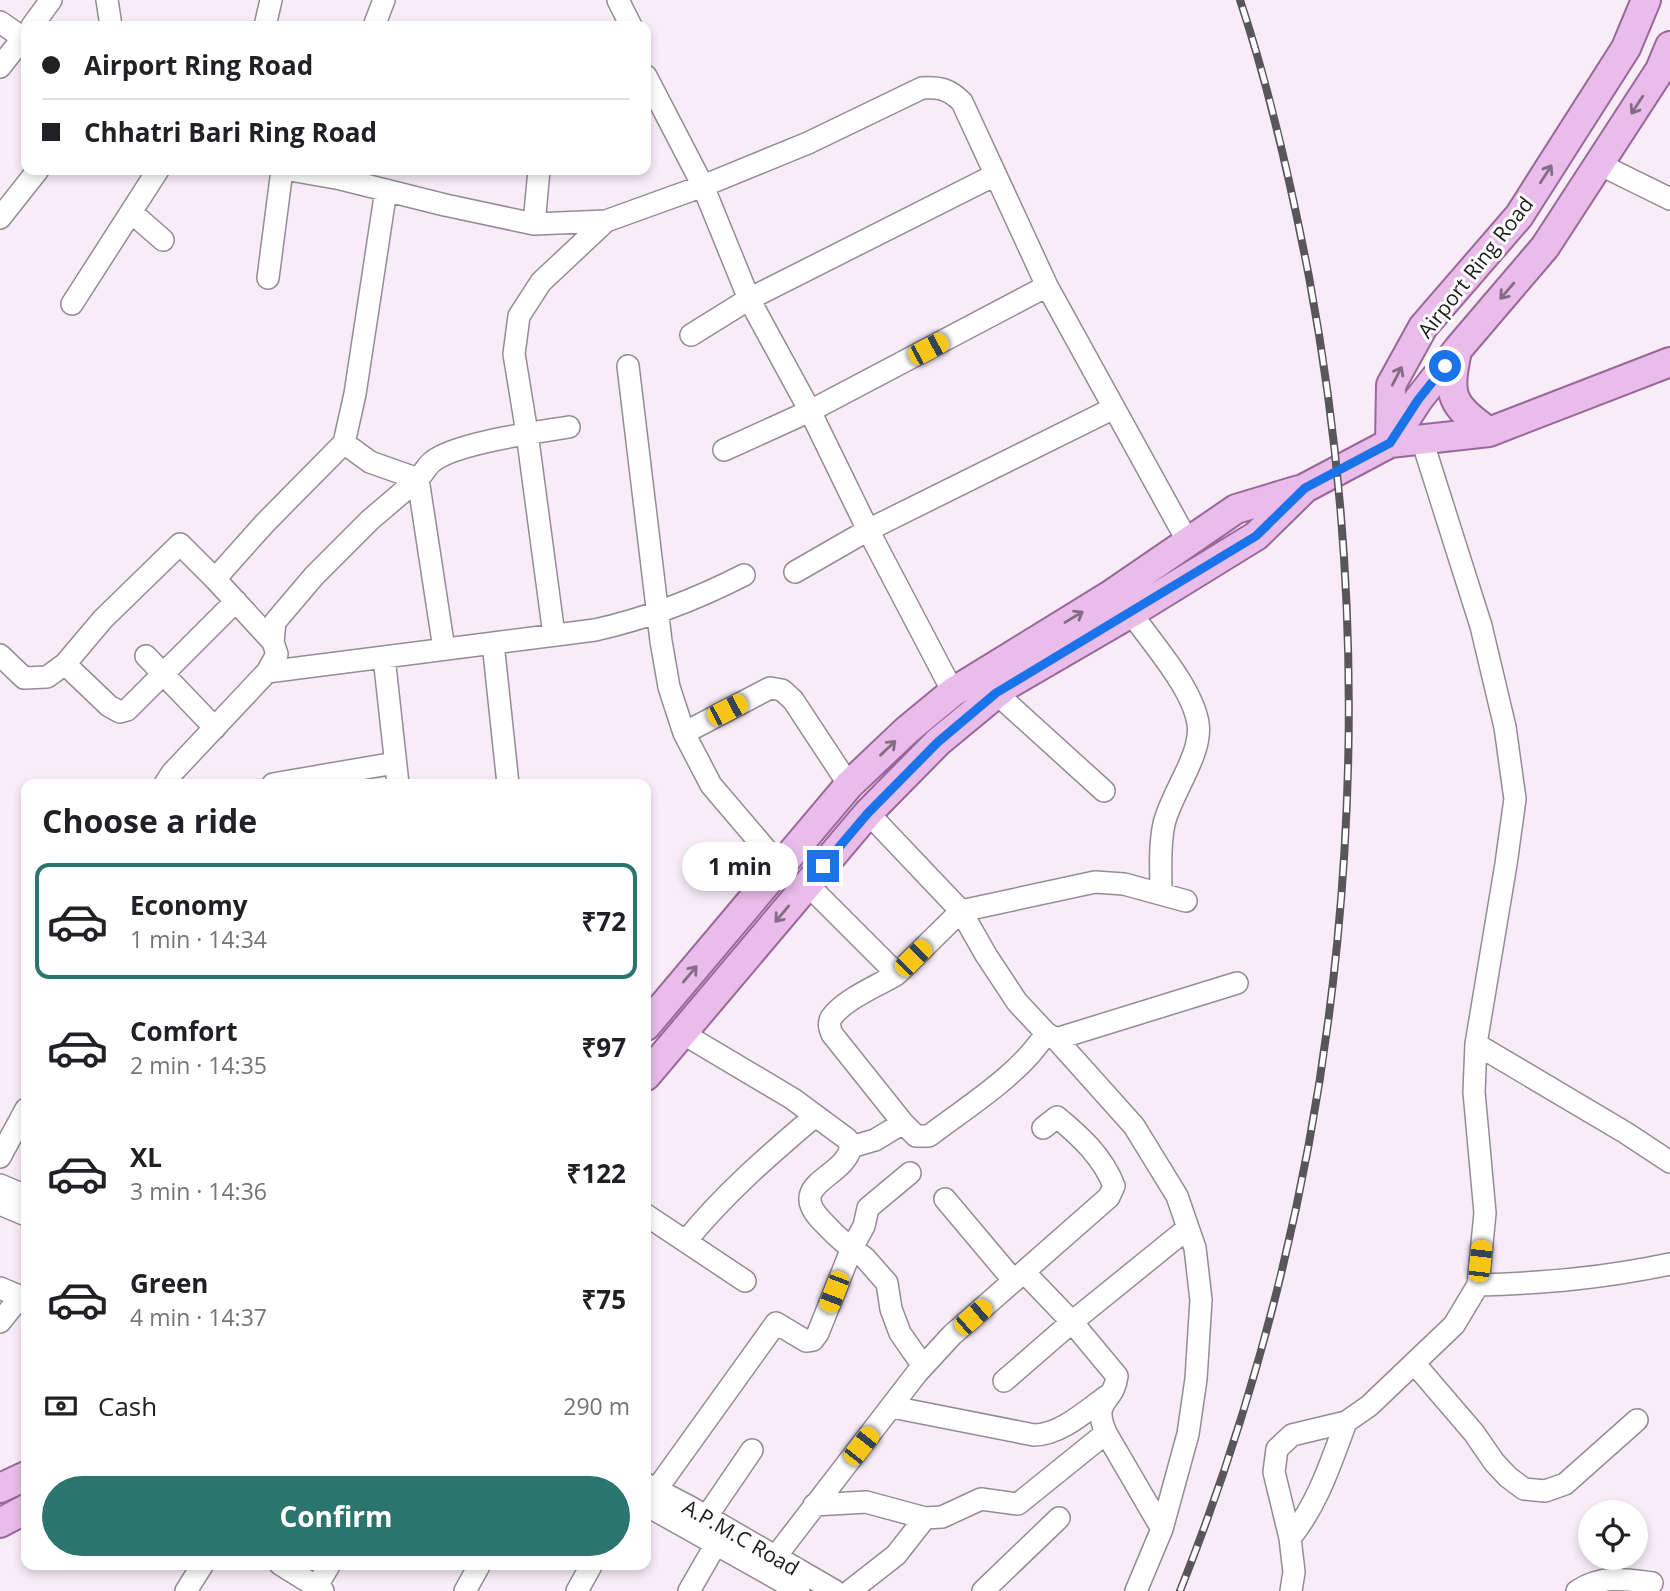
<!DOCTYPE html>
<html lang="en">
<head>
<meta charset="utf-8">
<style>
	:root { --surface:#fff; --page:#f2f2f2; --text:#202124; --muted:#757577; --line:#e0e0e0; --accent:#2c746e }
	body { margin:0; font-family:"Open Sans",sans-serif; background:var(--page); color:var(--text); height:100vh; display:flex; flex-direction:column; font-size:26px; white-space:nowrap }
	* { box-sizing:border-box; margin:0 }
	p { font-size:23px; color:var(--muted) }
	.icon { flex:none; width:38px; height:38px; fill:none; stroke:currentColor; stroke-width:2; stroke-linecap:round; stroke-linejoin:round }
	.map { position:relative; flex:1; overflow:hidden }
	.side { position:absolute; left:21px; top:779px; width:630px; height:791px; display:flex; flex-direction:column; background:var(--surface); border-radius:14px; box-shadow:0 4px 10px #0003 }
	.side>* { flex:none }
	.hud { position:absolute; left:21px; top:21px; width:630px; height:154px; border-radius:14px; box-shadow:0 4px 10px #0003; display:grid; align-content:center; height:154px; padding:0 21px; background:var(--surface) }
	.controls { position:absolute; left:1578px; top:1500px; display:grid; gap:14px }
	.controls a { display:grid; place-items:center; width:70px; height:70px; border-radius:50%; background:var(--surface); box-shadow:0 4px 10px #0003; font-size:35px }
	.end { position:absolute; width:32px; height:32px; margin:-16px; border:9px solid #1a73e8; background:#fff; box-shadow:0 0 0 4px #fff }
	.from { border-radius:50% }
	.bubble { position:absolute; height:49px; border-radius:24px; background:var(--surface); box-shadow:0 4px 10px #0003; font-size:23px; font-weight:700; line-height:49px; text-align:center }
	.car { position:absolute; width:21px; height:42px; margin:-21px -10px; border-radius:9px; box-shadow:0 0 5px 2px #0007; background:linear-gradient(#f5c518 24%,#345 0 40%,#f5c518 0 76%,#345 0 86%,#f5c518 0) }
	.hud b { display:flex; align-items:center; gap:24px; height:66px; font-size:26px }
	.hud b+b { border-top:2px solid var(--line) }
	.hud i { width:18px; height:18px; background:var(--text) }
	ul { padding:0; list-style:none }
	li { display:flex; align-items:center; gap:21px; height:116px; margin:0 14px 10px; padding:0 7px; border:4px solid transparent; border-radius:14px }
	li div { flex:1 }
	li b { display:block; font-size:26px }
	li em { font-style:normal; font-weight:700 }
	li.active { border-color:var(--accent) }
	li>.icon { width:63px; height:63px; stroke-width:1.5 }
	h2 { padding:0 21px; font-size:32px; line-height:84px }
	.pay { display:flex; align-items:center; gap:18px; height:77px; padding:0 21px; font-size:26px }
	.pay p { margin-inline-start:auto }
	.primary-button { display:flex; gap:14px; margin-top:auto; padding:14px 21px }
	.primary-button a { flex:1; height:80px; border-radius:42px; background:var(--accent); color:#fff; font-size:28px; font-weight:700; line-height:80px; text-align:center }
	.map>svg:first-child { display:block }
	.lines { fill:none; stroke-linecap:round; stroke-linejoin:round }
	.minor-casing { stroke:#958b94; stroke-width:24 }
	.major-casing { stroke:#996799; stroke-width:32 }
	.minor { stroke:#fff; stroke-width:21 }
	.major { stroke:#e9bce9; stroke-width:28 }
	.rail-casing { stroke:#5a555a; stroke-width:8 }
	.rail { stroke:#fefefe; stroke-width:5; stroke-dasharray:16; stroke-linecap:butt }
	.oneway { stroke:#846c84 }
	.route { stroke:#1a73e8; stroke-width:9 }
	.labels { text-anchor:middle; dominant-baseline:central; stroke-width:6; stroke-linejoin:round; paint-order:stroke }
	.street-label { font-size:21px; fill:#1f1c1f; stroke:#fefefe }
</style>
</head>
<body>
<div class="map">
<svg width="1670" height="1591" viewBox="0 0 1670 1591">
	<rect width="100%" height="100%" fill="#f8edf7"/>
	<g class="lines">
		<g class="minor-casing">
			<path id="minor" d="M107 0 111 26
				M618 0 631 26
				M0 22 26 40
				M32 26 51 0
				M265 26 271 0
				M374 26 384 0
				M0 67 26 34
				M646 76 703 186 749 299 810 411 868 530 953 692
				M1599 164 1670 199
				M290 170 341 179 445 205 534 224 606 221
				M386 190 355 394 344 443 370 462 418 479C423 474 427 466 432 462 454 443 538 432 569 427
				M131 212 163 240
				M0 218 38 170
				M534 224 539 170
				M268 278 282 170
				M72 304 158 170
				M691 335 749 299 995 175
				M628 366 661 641 669 687 684 733 711 785 780 866
				M724 450 810 411 1047 286
				M418 479 444 649
				M795 572 868 530 1114 408
				M215 579 273 642
				M1131 613C1152 643 1192 687 1198 723 1203 754 1171 793 1164 824 1159 847 1161 871 1161 894
				M554 635 527 433 514 354 519 316 541 282 606 221 703 186 808 143 922 88C940 87 949 89 962 102L1047 286 1188 542
				M493 643 508 784
				M0 655 24 678 47 677 65 664 103 619 180 544 215 579 265 523 344 443
				M146 656 215 728
				M384 657 398 784
				M65 664 109 706 120 712 127 710 236 601
				M267 672 595 630C649 618 695 600 744 575
				M996 693 1104 791
				M684 733 770 688 782 690 793 700 849 785
				M165 784 172 773 267 672 277 654 273 642 275 622 314 576 370 520 418 479
				M273 784 395 763
				M868 813 961 911 986 955 1017 1002 1046 1033 1056 1039 1134 1126 1177 1196 1195 1248 1201 1300 1196 1379 1188 1434 1162 1529 1136 1591
				M807 884 897 974 961 911 1095 882 1124 884 1186 901
				M897 974C878 986 844 999 831 1018 828 1024 830 1029 832 1034L903 1123
				M1056 1039 1237 983
				M1476 1044 1626 1133 1670 1162
				M851 1147 875 1140 903 1123 916 1136H929C967 1107 1022 1073 1046 1033
				M0 1157 26 1109
				M910 1173 868 1208 864 1226 852 1248 865 1258 887 1283 891 1309 900 1333 923 1366
				M0 1185 26 1196
				M945 1199 1014 1281
				M0 1204 26 1215
				M646 1215 745 1281
				M686 1241C724 1194 769 1155 815 1116
				M1024 1272 1072 1322 1117 1376C1114 1404 1091 1398 1106 1433L1162 1529
				M1478 1285C1546 1283 1603 1278 1670 1264
				M0 1288 26 1299
				M0 1322 20 1297
				M1414 1363 1474 1433 1494 1462 1508 1477 1524 1489 1545 1491 1565 1484 1637 1420
				M1004 1381 1072 1322 1188 1228
				M892 1407 1034 1435C1060 1435 1086 1411 1107 1396
				M646 1484 690 1507 835 1591
				M656 1490 776 1323 806 1341 813 1340 818 1333 852 1248C840 1241 832 1231 822 1221 785 1183 844 1179 851 1147L847 1139 793 1099 682 1033
				M646 1505 799 1591
				M814 1505 866 1502 925 1518 942 1517 981 1499 1018 1504 1106 1433
				M707 1516 752 1450
				M1290 1538C1318 1504 1331 1462 1346 1422
				M776 1556 917 1373 952 1335 1109 1197 1114 1186C1103 1157 1080 1136 1057 1117L1043 1128
				M280 1564 323 1591
				M186 1591 203 1564
				M314 1591 330 1564
				M465 1591 480 1564
				M577 1591 592 1564
				M689 1591 716 1544
				M850 1591 896 1555 925 1518
				M983 1591 1059 1518
				M1291 1591 1294 1572 1290 1538 1274 1472 1277 1449 1292 1435 1346 1422 1369 1406 1454 1325 1478 1285 1485 1213 1474 1092 1476 1044 1506 864 1515 799 1505 727 1481 626 1422 440
				M1577 1591C1602 1575 1624 1579 1652 1583"/>
		</g>
		<g class="major-casing">
			<path id="major" d="M1457 351C1447 397 1451 404 1489 432
				M1390 443 1391 385 1423 327 1519 216 1626 48 1646 0
				M1390 443 1418 400 1458 349 1545 247 1660 70 1670 46
				M646 1026 849 785 907 730 953 692 1109 596 1236 509 1299 490
				M646 1076 868 813 938 742 1007 685 1131 613 1256 536 1305 488 1390 443 1489 432 1670 362
				M0 1488 26 1476
				M0 1523 26 1509"/>
		</g>
		<use href="#minor" class="minor"/>
		<use href="#major" class="major"/>
		<g class="rail-casing">
			<path id="rail" d="M1180 1591C1345 1176 1391 717 1309 277 1291 184 1270 90 1240 0"/>
		</g>
		<use href="#rail" class="rail"/>
	</g>
	<defs><path id="oneway-shaft" d="M-6 0H5M1.5-3L5.5 0L1.5 3" fill="none" stroke-width="1.6" stroke-linecap="round" stroke-linejoin="round" transform="scale(1.75)"/></defs>
	<g class="oneway">
		<use href="#oneway-shaft" transform="translate(1637 105) rotate(123)"/>
		<use href="#oneway-shaft" transform="translate(1546 174) rotate(-57)"/>
		<use href="#oneway-shaft" transform="translate(1507 291) rotate(131)"/>
		<use href="#oneway-shaft" transform="translate(1397 376) rotate(-63)"/>
		<use href="#oneway-shaft" transform="translate(1074 617) rotate(-31)"/>
		<use href="#oneway-shaft" transform="translate(888 748) rotate(-44)"/>
		<use href="#oneway-shaft" transform="translate(782 914) rotate(130)"/>
		<use href="#oneway-shaft" transform="translate(690 974) rotate(-50)"/>
	</g>
	<g class="lines">
		<path class="route" d="M823 866 868 813 938 742 996 693 1256 536 1305 488 1390 443 1418 400 1445 366"/>
	</g>
	<g class="labels">
		<g class="street-label">
			<text transform="translate(1475 267) rotate(-52)">Airport Ring Road</text>
			<text transform="translate(741 1537) rotate(30)">A.P.M.C Road</text>
		</g>
	</g>
</svg>
<div class="controls">
<a><svg class="icon" aria-label="locate" viewBox="0 0 24 24"><circle cx="12" cy="12" r="6"/><path d="M12 2v4M12 18v4M2 12h4M18 12h4"/></svg></a>
</div>
<i class="end from" style="left:1445px;top:366px"></i>
<i class="end" style="left:823px;top:866px"></i>
<div class="bubble" style="left:682px;top:842px;width:116px">1 min</div>
<i class="car" style="left:928px;top:349px;rotate:62deg"></i>
<i class="car" style="left:727px;top:710px;rotate:63deg"></i>
<i class="car" style="left:913px;top:958px;rotate:45deg"></i>
<i class="car" style="left:1480px;top:1261px;rotate:6deg"></i>
<i class="car" style="left:834px;top:1292px;rotate:201deg"></i>
<i class="car" style="left:973px;top:1317px;rotate:49deg"></i>
<i class="car" style="left:861px;top:1446px;rotate:38deg"></i>
<div class="hud">
<b><i class="from"></i>Airport Ring Road</b>
<b><i></i>Chhatri Bari Ring Road</b>
</div>
<section class="side">
<h2>Choose a ride</h2>
<ul>
<li class="active"><svg class="icon" aria-label="car" viewBox="0 0 24 24"><path d="M5 17H2v-5l4-1 3-4h7l3 4 3 1v5h-3M9 17h6M6 11h13"/><circle cx="7" cy="17" r="2"/><circle cx="17" cy="17" r="2"/></svg><div><b>Economy</b><p>1 min · 14:34</p></div><em>₹72</em></li>
<li><svg class="icon" aria-label="car" viewBox="0 0 24 24"><path d="M5 17H2v-5l4-1 3-4h7l3 4 3 1v5h-3M9 17h6M6 11h13"/><circle cx="7" cy="17" r="2"/><circle cx="17" cy="17" r="2"/></svg><div><b>Comfort</b><p>2 min · 14:35</p></div><em>₹97</em></li>
<li><svg class="icon" aria-label="car" viewBox="0 0 24 24"><path d="M5 17H2v-5l4-1 3-4h7l3 4 3 1v5h-3M9 17h6M6 11h13"/><circle cx="7" cy="17" r="2"/><circle cx="17" cy="17" r="2"/></svg><div><b>XL</b><p>3 min · 14:36</p></div><em>₹122</em></li>
<li><svg class="icon" aria-label="car" viewBox="0 0 24 24"><path d="M5 17H2v-5l4-1 3-4h7l3 4 3 1v5h-3M9 17h6M6 11h13"/><circle cx="7" cy="17" r="2"/><circle cx="17" cy="17" r="2"/></svg><div><b>Green</b><p>4 min · 14:37</p></div><em>₹75</em></li>
</ul>
<div class="pay"><svg class="icon" aria-label="cash" viewBox="0 0 24 24"><path d="M3 7h18v10H3z"/><circle cx="12" cy="12" r="2"/></svg>Cash<p>290 m</p></div>
<div class="primary-button"><a>Confirm</a></div>
</section>
</div>
</body>
</html>
